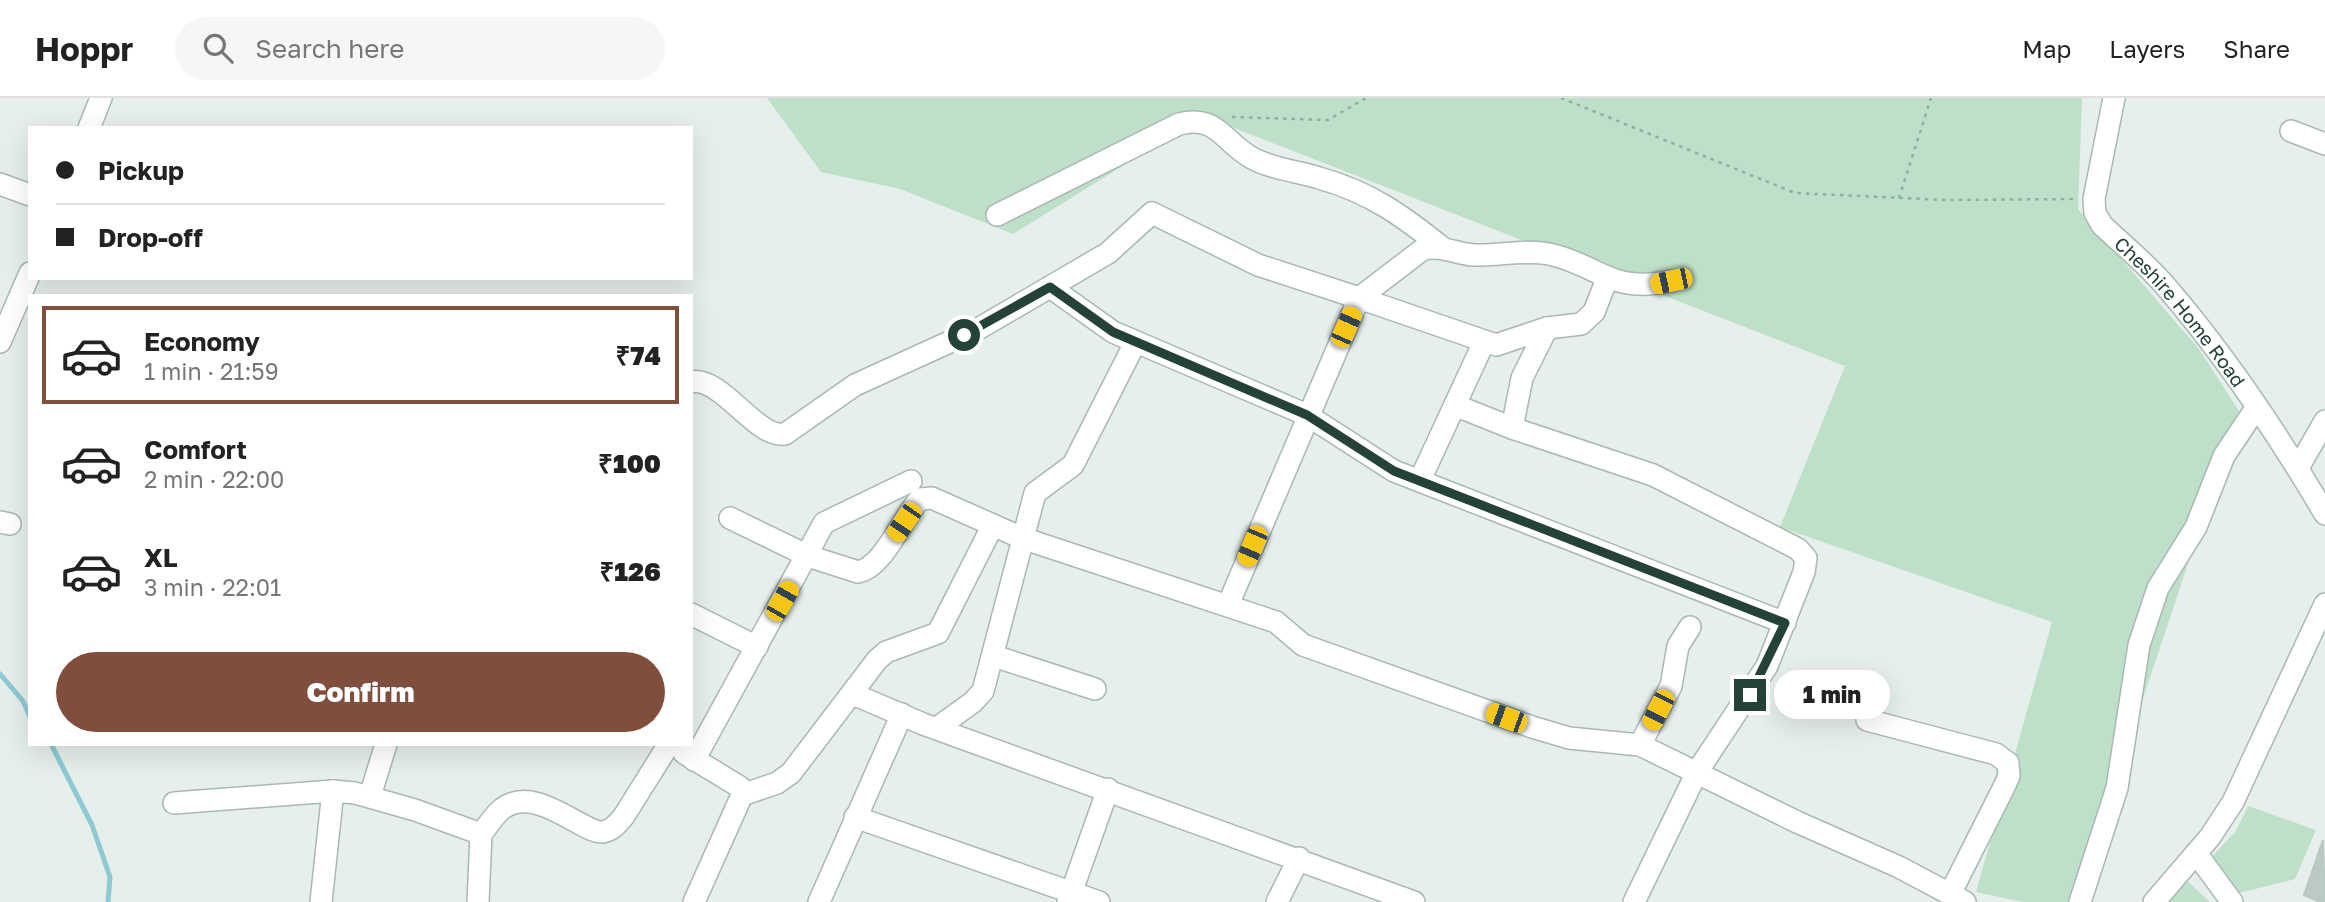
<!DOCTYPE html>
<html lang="en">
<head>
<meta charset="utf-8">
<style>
	:root { --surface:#fff; --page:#f6f6f6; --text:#222; --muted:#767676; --line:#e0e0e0; --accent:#804e3d }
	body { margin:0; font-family:"Golos Text",sans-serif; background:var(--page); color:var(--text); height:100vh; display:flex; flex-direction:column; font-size:26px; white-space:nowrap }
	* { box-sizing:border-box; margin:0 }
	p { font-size:23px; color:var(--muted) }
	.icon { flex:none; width:38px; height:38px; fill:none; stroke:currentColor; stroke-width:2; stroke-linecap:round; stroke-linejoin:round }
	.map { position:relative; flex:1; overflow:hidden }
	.side { position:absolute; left:28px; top:196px; width:665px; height:452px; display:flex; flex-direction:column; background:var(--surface); border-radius:0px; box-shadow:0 7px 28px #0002 }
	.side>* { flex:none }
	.hud { position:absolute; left:28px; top:28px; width:665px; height:154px; border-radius:0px; box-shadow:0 7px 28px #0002; display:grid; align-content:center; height:154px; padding:0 28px; background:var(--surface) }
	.end { position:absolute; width:32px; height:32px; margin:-16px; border:9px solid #24423a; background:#fff; box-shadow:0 0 0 4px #fff }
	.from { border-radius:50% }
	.bubble { position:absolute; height:49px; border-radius:24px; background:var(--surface); box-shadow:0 7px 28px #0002; font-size:23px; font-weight:800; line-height:49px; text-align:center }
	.car { position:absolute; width:21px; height:42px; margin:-21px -10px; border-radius:9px; box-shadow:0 0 5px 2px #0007; background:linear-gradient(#f5c518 24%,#345 0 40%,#f5c518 0 76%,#345 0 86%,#f5c518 0) }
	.hud b { display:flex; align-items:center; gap:24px; height:66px; font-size:26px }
	.hud b+b { border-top:2px solid var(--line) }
	.hud i { width:18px; height:18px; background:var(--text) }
	ul { padding:12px 0 0; list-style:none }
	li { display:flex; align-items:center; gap:21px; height:98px; margin:0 14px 10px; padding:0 14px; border:4px solid transparent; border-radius:0px }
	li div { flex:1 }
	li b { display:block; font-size:26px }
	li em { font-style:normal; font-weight:800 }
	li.on { border-color:var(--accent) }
	li>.icon { width:63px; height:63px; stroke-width:1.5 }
	.action { display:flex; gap:14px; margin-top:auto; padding:14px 28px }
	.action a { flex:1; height:80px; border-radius:42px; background:var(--accent); color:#fff; font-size:28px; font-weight:800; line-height:80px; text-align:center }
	header { display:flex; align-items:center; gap:42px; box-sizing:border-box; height:98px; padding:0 35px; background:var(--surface); border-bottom:2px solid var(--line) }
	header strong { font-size:33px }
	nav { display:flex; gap:38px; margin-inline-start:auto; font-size:24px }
	.search { width:490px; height:63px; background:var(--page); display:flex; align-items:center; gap:18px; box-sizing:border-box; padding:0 24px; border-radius:38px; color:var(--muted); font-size:26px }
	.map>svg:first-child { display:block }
	.green { fill:#bfe0c8 }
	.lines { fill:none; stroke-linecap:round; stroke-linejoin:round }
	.stream { stroke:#8ec9d4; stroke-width:5 }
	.building { fill:#bbcac4; stroke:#b8c9c2; stroke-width:2 }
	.minor-casing { stroke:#a8b8b2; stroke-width:24 }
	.path { stroke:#86b3a5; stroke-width:2.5; stroke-dasharray:3.5 5; stroke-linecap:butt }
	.minor { stroke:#fff; stroke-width:21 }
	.route { stroke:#24423a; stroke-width:9 }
	.labels { text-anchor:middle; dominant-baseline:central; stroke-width:5; stroke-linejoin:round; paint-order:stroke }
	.street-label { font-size:19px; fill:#24423a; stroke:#f7fbf9 }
</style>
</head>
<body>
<header>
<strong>Hoppr</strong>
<div class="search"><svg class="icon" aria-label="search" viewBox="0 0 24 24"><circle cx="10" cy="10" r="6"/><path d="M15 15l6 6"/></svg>Search here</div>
<nav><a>Map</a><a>Layers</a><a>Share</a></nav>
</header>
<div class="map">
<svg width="2325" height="804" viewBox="0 0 2325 804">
	<rect width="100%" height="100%" fill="#e6efeb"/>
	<path class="green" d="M767 0H2082L2078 111 2199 251 2239 313 2075 804H2023L1976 794 2052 524 1780 429 1845 268 1203 18 1013 136 900 91 821 74Z
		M2248 708 2316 732 2295 781 2231 797 2210 761 2236 733Z
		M2184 780 2210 804H2163Z"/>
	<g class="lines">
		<path class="stream" d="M0 576 23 603 30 619
			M51 646 92 727 110 779 108 804"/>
	</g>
	<path class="building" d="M2323 742 2325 804H2320L2304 797Z"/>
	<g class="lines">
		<g class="minor-casing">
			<g id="minor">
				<path id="s1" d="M2114 0 2094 101 2095 115 2102 127C2124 148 2148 167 2168 191 2227 260 2279 338 2325 416"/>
				<path d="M89 30 101 0"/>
				<path d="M2291 33 2325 46"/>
				<path d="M0 86 30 97"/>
				<path d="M997 117 1179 26C1217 16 1223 44 1252 60 1272 71 1297 73 1319 80 1370 94 1403 118 1444 151"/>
				<path d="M1050 189 1113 234 1307 317 1394 373 1785 525"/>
				<path d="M0 244 30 175"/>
				<path d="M691 284C722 278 756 341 785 336L855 287 978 231 1108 155 1152 115 1258 167 1359 200 1422 152C1440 146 1456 156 1474 157 1499 158 1524 151 1549 156 1600 167 1609 196 1671 183"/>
				<path d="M1457 308 1512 330 1653 377 1798 451 1806 460 1804 474 1767 568 1697 674 1634 804"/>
				<path d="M1512 330 1522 280 1547 230"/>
				<path d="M2298 370 2325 323"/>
				<path d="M1420 382 1484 244"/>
				<path d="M730 420 808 458 858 474C884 469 902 420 920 401L932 400 1022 440 1276 524 1303 547 1532 629 1569 640 1640 647 1797 724 1899 769 1965 804"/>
				<path d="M0 424 10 426"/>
				<path d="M1228 507 1359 200 1496 247 1547 230 1581 226 1594 214 1607 181"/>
				<path d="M691 516 757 549"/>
				<path d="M994 558 1095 591"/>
				<path d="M853 596 923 626 1414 804"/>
				<path d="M1867 622 1996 656 2008 665 2009 678 2004 689 1951 794"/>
				<path d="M937 630 973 604 983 593 1035 395 1073 367 1135 245"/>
				<path d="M1640 647 1671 588 1678 548 1690 529"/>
				<path d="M684 655 740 689 742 697 694 804"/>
				<path d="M694 662 824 425 911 383"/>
				<path d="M742 697 777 685 791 675 877 562 886 554 938 535 993 427"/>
				<path d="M370 698 386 646"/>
				<path d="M174 705 333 693 355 695 415 712 481 736 478 804"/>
				<path d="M855 719 1099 804"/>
				<path d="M481 736C488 728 494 717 502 711 535 685 583 736 603 734 613 732 618 725 624 718L669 646"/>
				<path d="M2196 755 2232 804"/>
				<path d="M321 804 333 693"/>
				<path d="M819 804 902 616"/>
				<path d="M1068 804 1108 691"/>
				<path d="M1277 804 1299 760"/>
				<path d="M2080 804 2117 690 2139 547 2158 490 2196 429 2224 358 2256 310"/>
				<path d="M2154 804 2210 739 2233 704 2325 506"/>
			</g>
		</g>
		<path class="path" d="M1561 0 1795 95 1946 102 2074 101
			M1232 19 1328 22 1366 0
			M1899 100 1931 0"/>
		<use href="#minor" class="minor"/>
	</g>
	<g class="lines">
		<path class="route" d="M964 237 1050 189 1113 234 1307 317 1394 373 1785 525 1750 597"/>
	</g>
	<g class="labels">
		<g class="street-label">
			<text stroke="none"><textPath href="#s1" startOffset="248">Cheshire Home Road</textPath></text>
		</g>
	</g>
</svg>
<i class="end from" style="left:964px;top:237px"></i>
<i class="end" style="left:1750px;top:597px"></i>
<div class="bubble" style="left:1774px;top:572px;width:116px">1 min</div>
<i class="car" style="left:1671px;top:183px;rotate:258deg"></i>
<i class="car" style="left:1346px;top:229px;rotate:24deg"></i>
<i class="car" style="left:904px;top:424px;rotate:214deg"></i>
<i class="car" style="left:1252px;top:448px;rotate:203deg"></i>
<i class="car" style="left:782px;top:503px;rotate:30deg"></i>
<i class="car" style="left:1658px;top:612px;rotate:207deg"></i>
<i class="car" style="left:1506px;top:620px;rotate:290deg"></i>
<div class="hud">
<b><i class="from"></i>Pickup</b>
<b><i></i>Drop-off</b>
</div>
<section class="side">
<ul>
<li class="on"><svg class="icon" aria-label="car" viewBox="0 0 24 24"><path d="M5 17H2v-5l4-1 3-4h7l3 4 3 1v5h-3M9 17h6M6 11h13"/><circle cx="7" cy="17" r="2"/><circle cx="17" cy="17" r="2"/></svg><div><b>Economy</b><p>1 min · 21:59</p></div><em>₹74</em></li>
<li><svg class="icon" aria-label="car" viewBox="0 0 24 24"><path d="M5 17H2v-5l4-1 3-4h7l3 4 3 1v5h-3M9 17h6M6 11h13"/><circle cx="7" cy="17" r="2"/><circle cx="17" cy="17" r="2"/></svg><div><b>Comfort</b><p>2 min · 22:00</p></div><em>₹100</em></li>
<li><svg class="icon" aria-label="car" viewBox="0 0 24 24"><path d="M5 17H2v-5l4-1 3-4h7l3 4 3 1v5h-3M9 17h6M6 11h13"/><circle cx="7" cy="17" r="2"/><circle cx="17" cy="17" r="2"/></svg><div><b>XL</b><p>3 min · 22:01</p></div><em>₹126</em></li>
</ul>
<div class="action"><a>Confirm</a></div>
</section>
</div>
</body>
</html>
